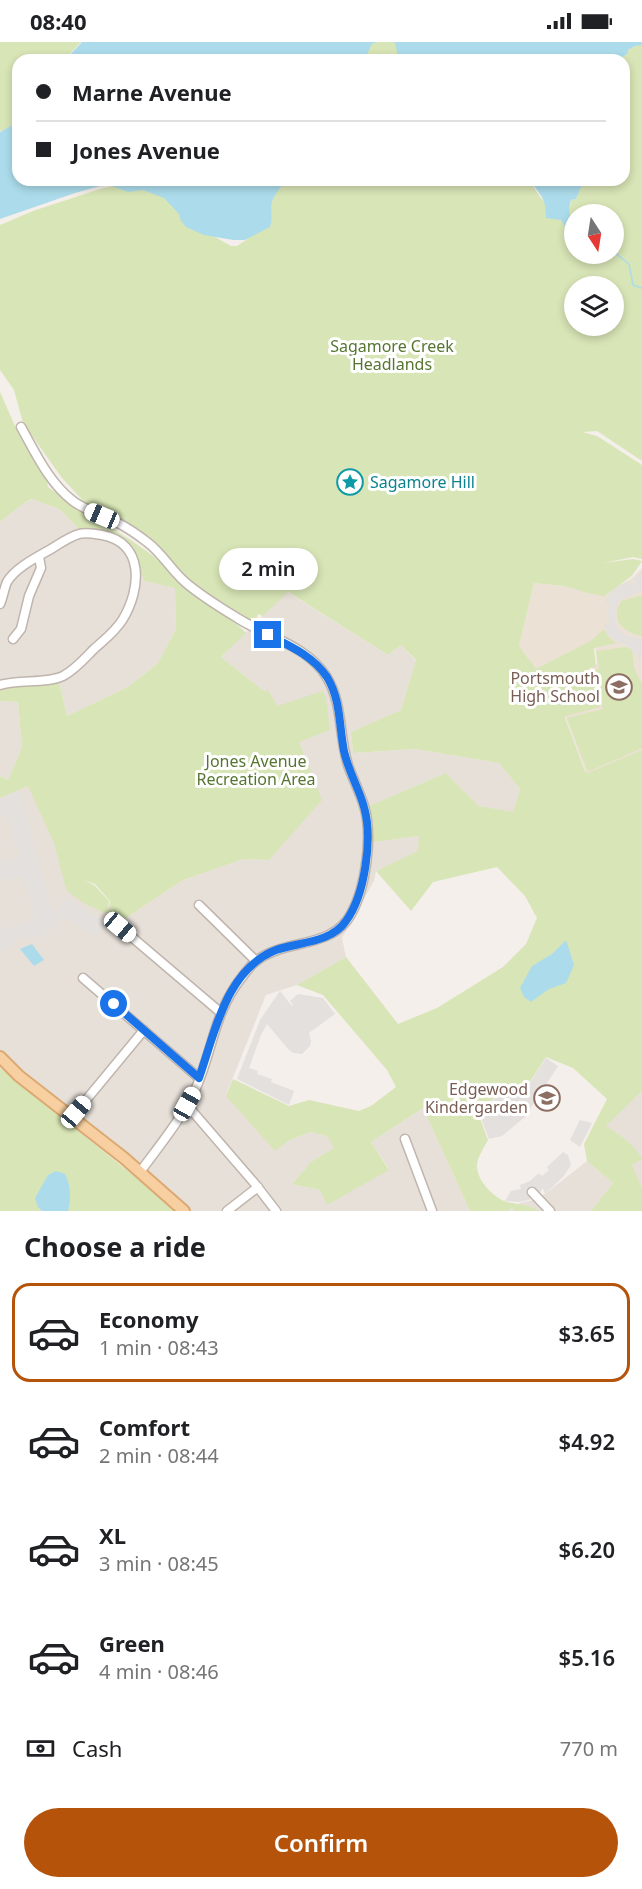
<!DOCTYPE html>
<html lang="en">
<head>
<meta charset="utf-8">
<style>
	:root { --surface:#fff; --page:#f2f2f2; --text:#202124; --muted:#757577; --line:#e0e0e0; --accent:#b45309 }
	body { margin:0; font-family:"Noto Sans",sans-serif; background:var(--page); color:var(--text); height:100vh; display:flex; flex-direction:column; font-size:22px; white-space:nowrap }
	* { box-sizing:border-box; margin:0 }
	p { font-size:20px; color:var(--muted) }
	.icon { flex:none; width:33px; height:33px; fill:none; stroke:currentColor; stroke-width:2; stroke-linecap:round; stroke-linejoin:round }
	.map { position:relative; height:1169px; overflow:hidden }
	.sheet { display:flex; flex-direction:column; background:var(--surface); flex:1 }
	.sheet>* { flex:none }
	.hud { position:absolute; left:12px; top:12px; width:618px; height:132px; border-radius:18px; box-shadow:0 3px 9px #0003; display:grid; align-content:center; height:132px; padding:0 24px; background:var(--surface) }
	.needle { width:39px; rotate:168deg }
	.tools { position:absolute; left:564px; top:162px; display:grid; gap:12px }
	.tools a { display:grid; place-items:center; width:60px; height:60px; border-radius:50%; background:var(--surface); box-shadow:0 3px 9px #0003; font-size:30px }
	.end { position:absolute; width:27px; height:27px; margin:-14px; border:8px solid #1a73e8; background:#fff; box-shadow:0 0 0 3px #fff }
	.from { border-radius:50% }
	.bubble { position:absolute; height:42px; border-radius:21px; background:var(--surface); box-shadow:0 3px 9px #0003; font-size:20px; font-weight:600; line-height:42px; text-align:center }
	.car { position:absolute; width:18px; height:36px; margin:-18px -9px; border-radius:8px; box-shadow:0 0 4px 2px #0007; background:linear-gradient(#fff 24%,#345 0 40%,#fff 0 76%,#345 0 86%,#fff 0) }
	.hud b { display:flex; align-items:center; gap:21px; height:57px; font-size:22px }
	.hud b+b { border-top:2px solid var(--line) }
	.hud i { width:15px; height:15px; background:var(--text) }
	ul { padding:0; list-style:none }
	li { display:flex; align-items:center; gap:18px; height:99px; margin:0 12px 9px; padding:0 12px; border:3px solid transparent; border-radius:18px }
	li div { flex:1 }
	li b { display:block; font-size:22px }
	li em { font-style:normal; font-weight:600 }
	li.selected { border-color:var(--accent) }
	li>.icon { width:54px; height:54px; stroke-width:1.5 }
	h2 { padding:0 24px; font-size:27px; line-height:72px }
	.pay { display:flex; align-items:center; gap:15px; height:66px; padding:0 24px; font-size:22px }
	.pay p { margin-inline-start:auto }
	.action { display:flex; gap:12px; margin-top:auto; padding:12px 24px }
	.action a { flex:1; height:69px; border-radius:36px; background:var(--accent); color:#fff; font-size:24px; font-weight:600; line-height:69px; text-align:center }
	.status { display:flex; justify-content:space-between; align-items:center; height:42px; padding:0 30px; background:var(--surface); direction:ltr }
	.status svg { height:16px; fill:currentColor }
	.map>svg:first-child { display:block }
	.residential { fill:#e7e0d9 }
	.education { fill:#ece1d5 }
	.green { fill:#d8e5b6; fill-rule:evenodd }
	.parking { fill:#e3e0de }
	.water { fill:#acdceb }
	.lines { fill:none; stroke-linecap:round; stroke-linejoin:round }
	.stream { stroke:#acdceb; stroke-width:1.5 }
	.minor-casing { stroke:#bfb5ad; stroke-width:11 }
	.major-casing { stroke:#dba971; stroke-width:14 }
	.minor { stroke:#fff; stroke-width:8 }
	.major { stroke:#f7cfa0; stroke-width:10 }
	.route { stroke:#1a73e8; stroke-width:8 }
	.labels { text-anchor:middle; dominant-baseline:central; stroke-width:6; stroke-linejoin:round; paint-order:stroke }
	.park-label { font-size:16px; fill:#567530; stroke:#fff }
	.culture-label { font-size:16px; fill:#0d838f; stroke:#fff; text-anchor:start }
	.education-label { font-size:16px; fill:#785e54; stroke:#fff; text-anchor:end }
</style>
</head>
<body>
<div class="status"><b>08:40</b><svg viewBox="0 0 49 12"><path d="M0 12V9h3v3zM5 12V6h3v6zM10 12V3h3v9zM15 12V0h3v12zM26 1h20v11H26zM47 4h2v5h-2z"/></svg></div>
<div class="map">
<svg width="642" height="1169" viewBox="0 0 642 1169">
	<rect width="100%" height="100%" fill="#f4efea"/>
	<path class="residential" d="M33 457 59 467 80 488 113 490 132 504 144 539 175 546 176 587 158 621 128 645 67 674 59 640 45 643 16 644 0 649V480L24 461Z
		M287 550 388 613 401 603 416 619 401 668 351 690 353 711 415 707 499 721 520 747 513 771 479 764 446 731 370 764 374 785V800L419 794V809L376 829 374 839 342 896 346 915 297 943 266 953 226 1053 288 1099 310 1090 327 1094 335 1106 311 1120 292 1142 320 1148 389 1127 371 1100 423 1066 470 1169H189L23 1034 0 1008V756L35 741 69 838 117 870 123 878 183 838 244 817 269 818 265 650 221 615Z
		M0 659 18 660 22 705 8 738 0 734Z
		M642 1049V1146L631 1123 605 1084Z
		M587 1119 613 1141 591 1169H508L520 1161 530 1159 545 1152Z"/>
	<path class="education" d="M642 526V714L587 733 564 672 601 663 592 627 597 622 596 608 590 599 536 628 519 604 534 541 564 544 600 553 631 537Z"/>
	<path class="green" d="M0 0H81L64 18H18V81L9 87 0 89Z
		M377 0H396L403 18H360L372 2Z
		M642 1V419L597 389 582 390 597 394 642 423V517L633 515 603 521 633 517 642 519 632 534 604 554 588 551 564 544 534 541 519 604 536 627 592 598 604 587 608 594 616 601 594 606 596 625 590 626 600 665 566 674 565 676 585 729 588 731 642 708V1049L606 1084C620 1093 634 1102 642 1117L632 1123 642 1146V1169H591L613 1141 587 1119 584 1102 607 1057 573 1026 546 1015 526 1046 510 1041 478 1071 488 1098C484 1105 477 1116 477 1124 477 1139 494 1156 507 1160 518 1163 529 1162 539 1169H515L512 1166 508 1169H470L423 1066 371 1100 389 1128 327 1163 320 1148 292 1142 311 1120 334 1106 327 1094 310 1090 288 1099 275 1109 226 1054 233 1037 289 1064 309 1058 359 1069 371 1064 396 1045 387 1028 323 953 297 943 346 915 398 982 437 966 503 925 526 902 537 876 525 854 497 825 433 840 411 869 376 829 418 809 419 794 374 800V785L369 764 446 731 479 764 513 770 520 747 499 721 415 707 353 711 351 690 401 668 416 618 401 603 388 613 288 550 263 574 258 572 255 581 192 541 155 501 122 478 91 467 62 436 23 381 14 348 0 328V183L33 169 100 147 122 142 146 141 215 195 231 204H237L249 196 271 163 273 155 285 138H531C534 150 553 172 564 180L569 172 571 158 576 157 584 138H624V18H619L627 12V8ZM574 172H614V212H574ZM574 244H614V284H574Z
		M0 350 18 391 47 438 48 445C80 469 117 487 149 511 163 521 173 535 187 546 206 562 229 573 246 591L221 615 265 650 267 647 278 664 323 649 326 656 330 688 299 700 322 758 269 818 244 817 183 838 123 878 108 871 110 859 95 842 83 838 94 843 109 859 107 872 85 862 66 848 73 839 66 847 54 801 28 744 0 756V734L8 738 22 705 18 660 0 659V649C19 642 39 645 59 640L67 674 128 645 158 621 176 587 175 546 144 539 132 504 113 490 80 488 59 467 32 457 24 461 0 480Z
		M642 553V594C623 590 610 579 621 559Z
		M625 605 632 607 634 626 642 642V706L590 729 587 728 567 676 603 667 593 628 599 627 596 609Z
		M0 1026 134 1134 174 1169H0Z"/>
	<path class="parking" d="M642 529V549L619 558 615 572V580L620 589 627 594 642 597V612L640 614 642 624 638 614 623 600 620 602 609 594 604 583 609 581 608 568 610 563 605 560 610 552 616 546 629 539 633 544 636 541 633 538Z
		M19 749 52 871 68 857 103 880 95 894 61 873V872L57 874 60 877 52 888 46 886 47 891 25 898 23 894 15 896 16 901 0 909V889L35 877 27 844 24 845 22 834 1 839 0 834V820L17 816V812L21 810 19 803 15 804 8 773 0 774V757Z
		M280 949 292 964 293 963 290 959 298 952 323 956 335 972 309 991 311 999 310 1004 302 1012 293 1011 288 1007 267 982 261 993 249 1026 258 1029 257 1032 272 1037 271 1040 294 1049 289 1063 237 1037 260 978Z
		M546 1016 558 1024 525 1075 502 1094 489 1097 479 1071 510 1042 526 1047Z
		M580 1078 592 1081 580 1105 570 1098Z
		M563 1110 568 1113 571 1123 563 1135 545 1152 543 1146 538 1153 529 1158 520 1160 505 1159 511 1149 521 1147 520 1143 530 1139 539 1131 542 1134 549 1128 547 1125Z"/>
	<path class="water" d="M82 0H377L372 2 364 18H65Z
		M393 0H642L641 3 635 4 628 8V11L619 18H399L395 1Z
		M18 80V138L285 139C281 146 274 152 272 160 270 168 273 176 270 185L245 198H233L204 193 186 185 181 179 179 172 164 156 143 148 128 150 107 142 75 151 0 177V90Z
		M530 138H584L576 157 571 158C567 170 572 179 574 190L570 193 561 178 546 176 545 163 542 155Z
		M566 898 574 923 566 941 549 947 531 960 524 955 520 946 532 924 552 912Z
		M32 902 44 918 34 924 20 907Z
		M56 1129 65 1132C71 1143 71 1156 68 1169H42L38 1165 35 1156 48 1133Z"/>
	<g class="lines">
		<path class="stream" d="M614 210 629 222 633 243 642 246"/>
		<g class="minor-casing">
			<path id="minor" d="M21 385C35 410 49 441 73 459 86 469 103 473 118 481 128 486 138 493 147 500 162 511 171 528 185 540 201 554 221 566 239 577 268 595 307 604 326 634 344 662 338 696 349 726 354 739 360 751 364 764 373 793 366 845 351 872 332 908 283 896 255 920 250 924 246 930 242 935 214 970 213 1007 196 1046 185 1072 157 1107 140 1130
				M0 562C3 555 4 547 7 540 15 526 37 515 51 507 59 502 69 495 79 492 86 490 95 492 102 493 145 501 141 547 123 577 116 589 104 598 94 607 85 616 75 628 63 634 46 642 20 637 0 643
				M13 597 21 587 29 554 41 526 39 515
				M199 863 256 919
				M120 885 220 970
				M83 936 199 1036
				M187 1063 256 1143 276 1169
				M72 1075 144 988
				M405 1097 432 1169
				M532 1150 550 1169
				M227 1169 258 1145"/>
		</g>
		<g class="major-casing">
			<path id="major" d="M0 1015 19 1034 124 1116 184 1169"/>
		</g>
		<use href="#minor" class="minor"/>
		<use href="#major" class="major"/>
	</g>
	<g class="lines">
		<path class="route" d="M114 962 199 1036C215 991 226 927 276 908 299 900 331 901 346 879 365 853 373 796 364 765 359 746 348 729 344 709 339 684 341 658 327 635 313 614 290 604 268 593"/>
	</g>
	<defs>
		<g id="sight-ring" transform="scale(1.35)"><circle r="9.5" fill="#fff" stroke="#0f9aa8" stroke-width="1.5"/><path d="M0-6L1.8-2.2L6-1.7L2.9 1.2L3.7 5.4L0 3.3L-3.7 5.4L-2.9 1.2L-6-1.7L-1.8-2.2Z" fill="#0f9aa8"/></g>
		<g id="school-ring" transform="scale(1.35)"><circle r="9.5" fill="#fff" stroke="#8d6e63" stroke-width="1.5"/><path d="M0-5L7-2L0 1L-7-2ZM-4 1L0 2.5L4 1V4Q0 6-4 4Z" fill="#8d6e63"/></g>
	</defs>
	<g fill-rule="evenodd">
		<use href="#sight-ring" x="350" y="440"/>
		<use href="#school-ring" x="619" y="645"/>
		<use href="#school-ring" x="547" y="1056"/>
	</g>
	<g class="labels">
		<g class="park-label">
			<text x="392" y="304">Sagamore Creek<tspan x="392" dy="18">Headlands</tspan></text>
			<text x="256" y="719">Jones Avenue<tspan x="256" dy="18">Recreation Area</tspan></text>
		</g>
		<g class="culture-label">
			<text x="370" y="440">Sagamore Hill</text>
		</g>
		<g class="education-label">
			<text x="600" y="636">Portsmouth<tspan x="600" dy="18">High School</tspan></text>
			<text x="528" y="1047">Edgewood<tspan x="528" dy="18">Kindergarden</tspan></text>
		</g>
	</g>
</svg>
<div class="tools">
<a><svg class="needle" viewBox="-14 -14 28 28"><path d="M0-13l5 13h-10z" fill="#e53935"/><path d="M0 13l5-13h-10z" fill="#757577"/></svg></a>
<a><svg class="icon" aria-label="layers" viewBox="0 0 24 24"><path d="M12 4l9 5-9 5-9-5zM3 14l9 5 9-5"/></svg></a>
</div>
<i class="end from" style="left:114px;top:962px"></i>
<i class="end" style="left:268px;top:593px"></i>
<div class="bubble" style="left:219px;top:506px;width:99px">2 min</div>
<i class="car" style="left:102px;top:474px;rotate:293deg"></i>
<i class="car" style="left:120px;top:885px;rotate:130deg"></i>
<i class="car" style="left:187px;top:1062px;rotate:29deg"></i>
<i class="car" style="left:76px;top:1070px;rotate:40deg"></i>
<div class="hud">
<b><i class="from"></i>Marne Avenue</b>
<b><i></i>Jones Avenue</b>
</div>
</div>
<section class="sheet">
<h2>Choose a ride</h2>
<ul>
<li class="selected"><svg class="icon" aria-label="car" viewBox="0 0 24 24"><path d="M5 17H2v-5l4-1 3-4h7l3 4 3 1v5h-3M9 17h6M6 11h13"/><circle cx="7" cy="17" r="2"/><circle cx="17" cy="17" r="2"/></svg><div><b>Economy</b><p>1 min · 08:43</p></div><em>$3.65</em></li>
<li><svg class="icon" aria-label="car" viewBox="0 0 24 24"><path d="M5 17H2v-5l4-1 3-4h7l3 4 3 1v5h-3M9 17h6M6 11h13"/><circle cx="7" cy="17" r="2"/><circle cx="17" cy="17" r="2"/></svg><div><b>Comfort</b><p>2 min · 08:44</p></div><em>$4.92</em></li>
<li><svg class="icon" aria-label="car" viewBox="0 0 24 24"><path d="M5 17H2v-5l4-1 3-4h7l3 4 3 1v5h-3M9 17h6M6 11h13"/><circle cx="7" cy="17" r="2"/><circle cx="17" cy="17" r="2"/></svg><div><b>XL</b><p>3 min · 08:45</p></div><em>$6.20</em></li>
<li><svg class="icon" aria-label="car" viewBox="0 0 24 24"><path d="M5 17H2v-5l4-1 3-4h7l3 4 3 1v5h-3M9 17h6M6 11h13"/><circle cx="7" cy="17" r="2"/><circle cx="17" cy="17" r="2"/></svg><div><b>Green</b><p>4 min · 08:46</p></div><em>$5.16</em></li>
</ul>
<div class="pay"><svg class="icon" aria-label="cash" viewBox="0 0 24 24"><path d="M3 7h18v10H3z"/><circle cx="12" cy="12" r="2"/></svg>Cash<p>770 m</p></div>
<div class="action"><a>Confirm</a></div>
</section>
</body>
</html>
